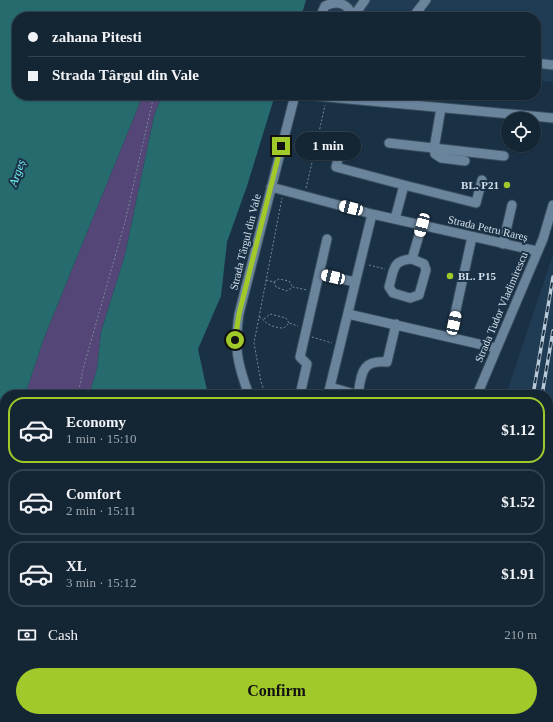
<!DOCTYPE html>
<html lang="en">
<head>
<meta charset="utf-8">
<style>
	:root { --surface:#142534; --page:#1d2d3c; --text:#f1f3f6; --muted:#9da5ac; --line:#33424f; --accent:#a1c92a }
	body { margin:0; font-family:Georgia,serif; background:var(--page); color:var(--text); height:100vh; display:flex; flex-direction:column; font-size:15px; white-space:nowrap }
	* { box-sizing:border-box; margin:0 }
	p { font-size:13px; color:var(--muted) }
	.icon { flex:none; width:22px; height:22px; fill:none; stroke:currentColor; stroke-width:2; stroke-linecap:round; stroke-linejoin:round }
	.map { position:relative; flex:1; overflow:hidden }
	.details { position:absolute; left:0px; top:390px; width:553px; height:332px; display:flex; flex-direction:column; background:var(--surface); border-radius:16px 16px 0 0; box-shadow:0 1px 3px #0004,0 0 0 1px var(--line) }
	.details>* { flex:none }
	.banner { position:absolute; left:12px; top:12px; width:529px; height:88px; border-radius:16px; box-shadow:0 1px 3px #0004,0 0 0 1px var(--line); display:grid; align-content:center; height:88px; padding:0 16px; background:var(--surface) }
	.controls { position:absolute; left:501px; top:112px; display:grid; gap:8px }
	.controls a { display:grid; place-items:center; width:40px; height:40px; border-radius:50%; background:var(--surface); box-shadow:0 1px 3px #0004,0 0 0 1px var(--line); font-size:20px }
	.end { position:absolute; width:18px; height:18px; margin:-9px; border:5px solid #a1c92a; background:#111; box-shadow:0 0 0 2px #111 }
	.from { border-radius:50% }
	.bubble { position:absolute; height:28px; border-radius:14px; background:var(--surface); box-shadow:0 1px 3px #0004,0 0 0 1px var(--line); font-size:13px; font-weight:800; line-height:28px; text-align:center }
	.car { position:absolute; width:12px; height:24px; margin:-12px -6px; border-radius:5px; box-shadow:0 0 3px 1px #0007; background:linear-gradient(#fff 24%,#345 0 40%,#fff 0 76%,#345 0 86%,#fff 0) }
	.banner b { display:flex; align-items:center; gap:14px; height:38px; font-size:15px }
	.banner b+b { border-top:1px solid var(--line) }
	.banner i { width:10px; height:10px; background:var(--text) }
	ul { padding:7px 0 0; list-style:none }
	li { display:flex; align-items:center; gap:12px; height:66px; margin:0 8px 6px; padding:0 8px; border:2px solid var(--line); border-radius:16px }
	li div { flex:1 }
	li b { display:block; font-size:15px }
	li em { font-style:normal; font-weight:800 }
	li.current { border-color:var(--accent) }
	li>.icon { width:36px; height:36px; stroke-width:1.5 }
	.pay { display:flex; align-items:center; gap:10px; height:44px; padding:0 16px; font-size:15px }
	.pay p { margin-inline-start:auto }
	.button { display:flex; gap:8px; margin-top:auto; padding:8px 16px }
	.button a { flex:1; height:46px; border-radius:24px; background:var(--accent); color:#111; font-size:16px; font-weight:800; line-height:46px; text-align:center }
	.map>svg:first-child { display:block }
	.built { fill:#203c55 }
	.green { fill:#544677 }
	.forest { fill:#5f4990 }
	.water { fill:#266b6d }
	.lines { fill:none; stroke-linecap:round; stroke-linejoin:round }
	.minor-casing { stroke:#394d5d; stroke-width:11 }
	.major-casing { stroke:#394d5d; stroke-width:12 }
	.path { stroke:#768899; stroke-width:1; stroke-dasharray:2 2; stroke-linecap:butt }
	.minor { stroke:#6a849c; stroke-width:9 }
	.major { stroke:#89a1d6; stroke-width:10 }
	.rail-casing { stroke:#bac9d7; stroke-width:3.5 }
	.rail { stroke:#1a3145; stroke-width:2; stroke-dasharray:6; stroke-linecap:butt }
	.route { stroke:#a1c92a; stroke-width:5 }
	.poi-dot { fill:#a1c92a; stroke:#1a3145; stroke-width:1.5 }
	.labels { text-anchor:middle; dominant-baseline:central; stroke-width:4; stroke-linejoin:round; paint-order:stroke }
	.poi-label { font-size:11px; font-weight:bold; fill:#d2e0ed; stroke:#1a3145; text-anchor:end }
	.street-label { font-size:11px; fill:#d2e0ed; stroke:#1a3145 }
	.water-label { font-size:12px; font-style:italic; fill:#77f8fb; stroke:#1a3145 }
</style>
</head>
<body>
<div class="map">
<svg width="553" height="722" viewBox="0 0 553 722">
	<rect width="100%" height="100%" fill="#1a3145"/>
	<path class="built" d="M332 0H553V82L536 80V17H326Z
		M553 255V443L548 468V395H506Z
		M160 717H246L251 722H164Z
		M444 717H493L492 722H443Z"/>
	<path class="green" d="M143 95H162L154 116 125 255 101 332 97 369 89 395H25L44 338Z
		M5 458V684L0 683V466Z"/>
	<path class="forest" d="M30 717H160L164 722H89L87 717 69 719 62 722H28Z"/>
	<path class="water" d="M0 0H306L301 17H17V95H143L44 338 25 395H5V458L0 466Z
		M162 95H275L247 186 227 242 221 296 198 349 208 395H89L97 369 101 332 125 255 154 116Z"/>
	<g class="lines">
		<g class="minor-casing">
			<path id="minor" d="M320 17 325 6C337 0 349 3 352 17
				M353 17 365 0
				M413 17 426 0
				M536 63 553 65
				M306 95 553 118
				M441 108 434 149 435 154 441 158 465 161
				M353 140 344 137 336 167 404 185 395 219
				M389 143 504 156
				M321 145 341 149
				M404 185 476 203 482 180
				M271 187 372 214 537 251
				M503 244 512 205
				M412 259 424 264 426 270 419 295 410 298 393 293 389 287C394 270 392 260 412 259Z
				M412 259 422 225
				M319 274 355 282
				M348 314 496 348
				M450 337 472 237
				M330 387 358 395
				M358 394C362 373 361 360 387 362L396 324
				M249 395C237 363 234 348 239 314L295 95
				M300 395 307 364 300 357 327 239
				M328 395 372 214
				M477 395 543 239 553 205
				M244 722 245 717
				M306 722 308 717
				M348 722 349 717
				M394 722 396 717
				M430 722 431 717
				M501 722 502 717
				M513 722 514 717"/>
		</g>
		<g class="major-casing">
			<path id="major" d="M548 617 553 594
				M526 722 527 717"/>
		</g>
		<path class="path" d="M318 137 325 105
			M306 188 315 150
			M369 265 385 269
			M266 280 274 282 276 287 287 291 293 287 307 290
			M274 282 279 279 289 281 292 286
			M259 317C264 319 265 323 270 325 274 327 279 328 284 328L289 323 298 326
			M264 319 270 314 286 318 289 323
			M312 337 332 343
			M78 395 83 369 125 222 154 95
			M266 395 261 382 254 343 282 198
			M195 722 200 717"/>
		<use href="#minor" class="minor"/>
		<use href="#major" class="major"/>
		<g class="rail-casing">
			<path id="rail" d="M533 395 553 277
				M542 395 553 331
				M479 722 480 717
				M488 722 489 717"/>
		</g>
		<use href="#rail" class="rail"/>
	</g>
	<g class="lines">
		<path class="route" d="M235 340 239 314 281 146"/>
	</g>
	<g class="poi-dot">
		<circle cx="507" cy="185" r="4"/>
		<circle cx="450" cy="276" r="4"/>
	</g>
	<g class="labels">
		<g class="poi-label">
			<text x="499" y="185">BL. P21</text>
			<text x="458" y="276" text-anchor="start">BL. P15</text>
		</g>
		<g class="street-label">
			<text transform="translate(488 228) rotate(13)">Strada Petru Rareș</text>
			<text transform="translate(245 242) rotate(-76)">Strada Târgul din Vale</text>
			<text transform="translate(501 307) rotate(-67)">Strada Tudor Vladimirescu</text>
		</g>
		<g class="water-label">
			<text transform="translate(17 173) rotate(-71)">Argeș</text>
		</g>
	</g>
</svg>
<div class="controls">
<a><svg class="icon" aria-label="locate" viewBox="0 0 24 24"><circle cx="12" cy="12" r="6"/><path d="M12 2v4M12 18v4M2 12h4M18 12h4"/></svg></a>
</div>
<i class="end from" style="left:235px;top:340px"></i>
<i class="end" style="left:281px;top:146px"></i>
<div class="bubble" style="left:295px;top:132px;width:66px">1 min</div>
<i class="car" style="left:351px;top:208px;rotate:285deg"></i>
<i class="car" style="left:422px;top:225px;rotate:195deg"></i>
<i class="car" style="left:333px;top:277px;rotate:283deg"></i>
<i class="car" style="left:454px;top:323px;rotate:12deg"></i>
<div class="banner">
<b><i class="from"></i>zahana Pitesti</b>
<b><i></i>Strada Târgul din Vale</b>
</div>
<section class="details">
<ul>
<li class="current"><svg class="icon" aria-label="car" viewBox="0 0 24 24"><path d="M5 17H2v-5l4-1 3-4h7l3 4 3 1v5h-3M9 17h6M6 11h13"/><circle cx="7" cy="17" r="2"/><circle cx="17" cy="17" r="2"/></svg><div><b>Economy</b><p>1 min · 15:10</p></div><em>$1.12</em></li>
<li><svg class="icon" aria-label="car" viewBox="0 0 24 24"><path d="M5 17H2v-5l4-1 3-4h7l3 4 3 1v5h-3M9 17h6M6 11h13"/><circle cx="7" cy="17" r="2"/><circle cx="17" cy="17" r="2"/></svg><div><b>Comfort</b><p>2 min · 15:11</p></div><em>$1.52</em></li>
<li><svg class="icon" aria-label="car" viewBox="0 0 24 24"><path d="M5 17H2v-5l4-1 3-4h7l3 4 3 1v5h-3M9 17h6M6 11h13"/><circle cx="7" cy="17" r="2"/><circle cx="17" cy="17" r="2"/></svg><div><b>XL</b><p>3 min · 15:12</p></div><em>$1.91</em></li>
</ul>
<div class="pay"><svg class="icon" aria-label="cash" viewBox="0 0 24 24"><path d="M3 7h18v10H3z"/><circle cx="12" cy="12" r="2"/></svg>Cash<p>210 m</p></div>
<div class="button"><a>Confirm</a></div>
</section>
</div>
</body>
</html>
